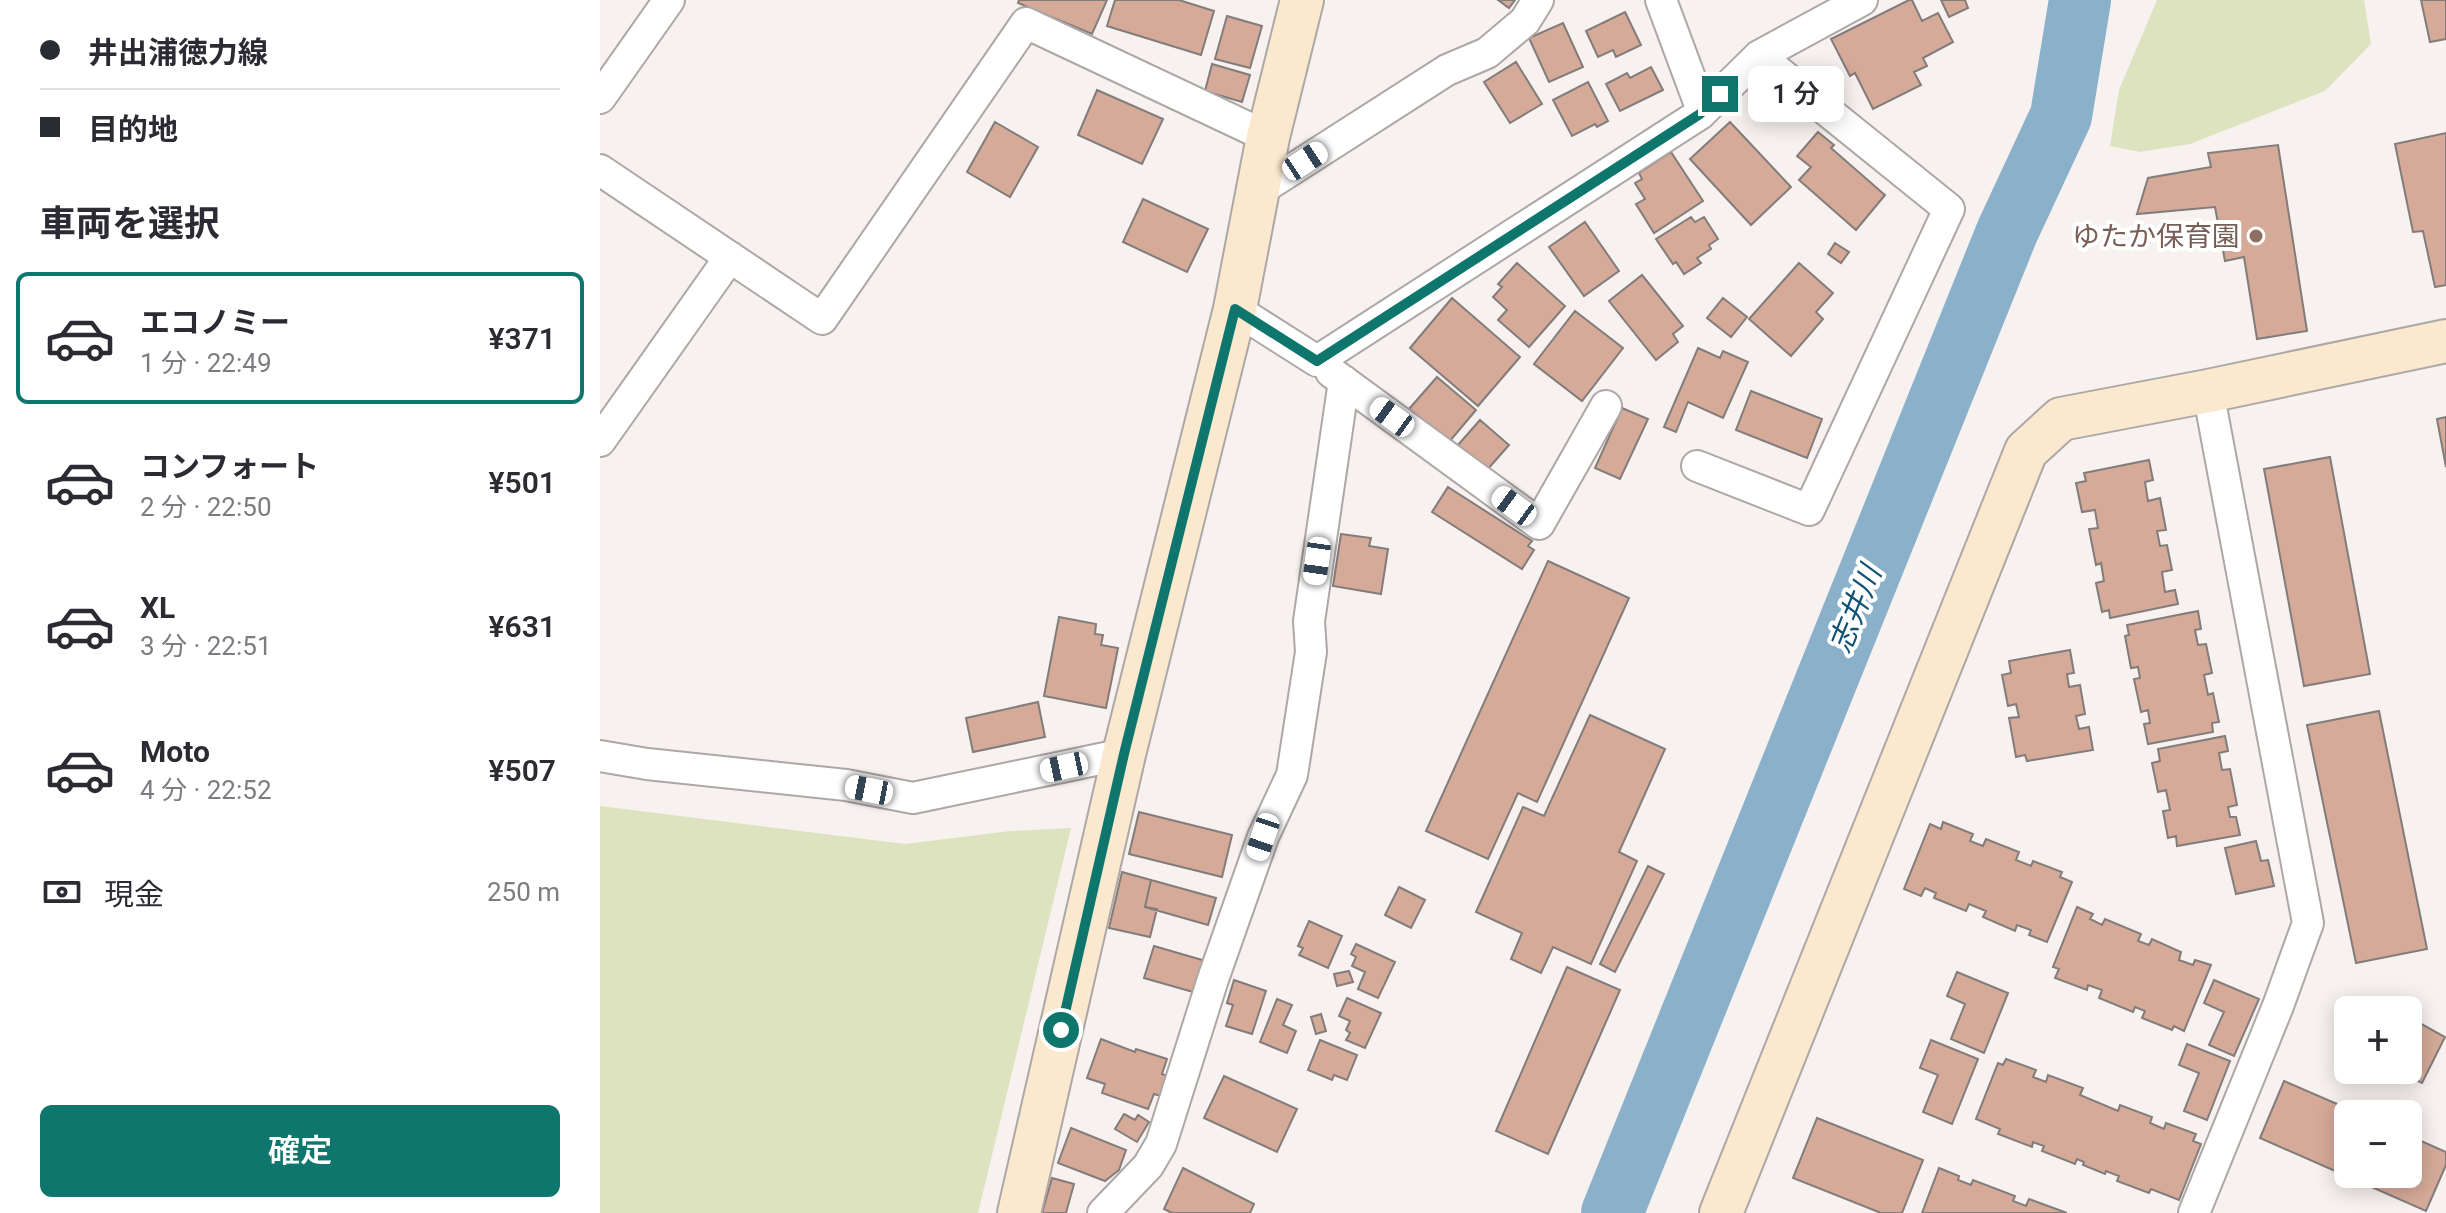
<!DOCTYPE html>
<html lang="ja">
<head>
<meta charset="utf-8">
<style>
	:root { --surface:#fff; --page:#f2f2f3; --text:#2b2b33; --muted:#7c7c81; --line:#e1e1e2; --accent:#0f766e }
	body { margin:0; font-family:Roboto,"Noto Sans JP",sans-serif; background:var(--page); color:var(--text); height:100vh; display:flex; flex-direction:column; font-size:30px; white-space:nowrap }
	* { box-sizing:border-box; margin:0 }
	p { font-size:26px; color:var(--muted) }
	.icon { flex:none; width:44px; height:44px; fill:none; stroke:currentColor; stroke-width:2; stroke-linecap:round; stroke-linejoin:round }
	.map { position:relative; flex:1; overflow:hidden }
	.panel { display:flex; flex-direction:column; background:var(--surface); width:600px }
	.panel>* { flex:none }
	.hud { display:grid; align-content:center; height:176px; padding:0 40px; background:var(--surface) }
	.controls { position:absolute; left:1734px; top:996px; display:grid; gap:16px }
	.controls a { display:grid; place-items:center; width:88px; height:88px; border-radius:12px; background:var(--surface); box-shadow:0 4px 20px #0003; font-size:40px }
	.end { position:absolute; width:36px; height:36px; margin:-18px; border:10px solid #0f766e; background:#fff; box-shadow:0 0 0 4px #fff }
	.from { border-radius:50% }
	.bubble { position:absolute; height:56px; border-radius:12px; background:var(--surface); box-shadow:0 4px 20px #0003; font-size:26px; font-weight:600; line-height:56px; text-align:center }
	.car { position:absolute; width:24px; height:48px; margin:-24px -12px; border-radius:10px; box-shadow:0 0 6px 2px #0007; background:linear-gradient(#fff 24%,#345 0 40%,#fff 0 76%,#345 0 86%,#fff 0) }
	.hud b { display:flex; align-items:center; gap:28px; height:76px; font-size:30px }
	.hud b+b { border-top:2px solid var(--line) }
	.hud i { width:20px; height:20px; background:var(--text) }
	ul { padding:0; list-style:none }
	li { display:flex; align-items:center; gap:24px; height:132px; margin:0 16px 12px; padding:0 24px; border:4px solid transparent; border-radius:12px }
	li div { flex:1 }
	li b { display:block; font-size:30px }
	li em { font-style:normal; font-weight:600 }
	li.on { border-color:var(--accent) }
	li>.icon { width:72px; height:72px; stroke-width:1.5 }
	h2 { padding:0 40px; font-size:36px; line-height:96px }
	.pay { display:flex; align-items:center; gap:20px; height:88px; padding:0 40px; font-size:30px }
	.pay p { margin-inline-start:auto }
	.cta { display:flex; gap:16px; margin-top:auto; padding:16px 40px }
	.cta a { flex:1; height:92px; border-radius:12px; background:var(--accent); color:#fff; font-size:32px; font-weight:600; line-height:92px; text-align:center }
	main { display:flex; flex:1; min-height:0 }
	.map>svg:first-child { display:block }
	.green { fill:#dde3bf }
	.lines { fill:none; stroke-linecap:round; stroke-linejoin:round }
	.river { stroke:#8ab0ca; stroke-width:62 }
	.building { fill:#d5aa99; stroke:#827c7a; stroke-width:2 }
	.street-casing { stroke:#ada7a5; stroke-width:34 }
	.secondary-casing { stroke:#ada7a5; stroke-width:46 }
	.street { stroke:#fff; stroke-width:30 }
	.secondary { stroke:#fae9cf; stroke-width:42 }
	.route { stroke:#0f766e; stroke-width:10 }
	.education-dot { fill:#8d6e63; stroke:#fff; stroke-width:3 }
	.labels { text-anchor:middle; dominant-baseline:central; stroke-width:8; stroke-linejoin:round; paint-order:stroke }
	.education-label { font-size:28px; fill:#785e54; stroke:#fff; text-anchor:end }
	.water-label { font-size:30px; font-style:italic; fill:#105175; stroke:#fff }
</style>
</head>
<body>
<main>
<section class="panel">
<div class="hud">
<b><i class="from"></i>井出浦徳力線</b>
<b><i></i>目的地</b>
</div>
<h2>車両を選択</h2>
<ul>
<li class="on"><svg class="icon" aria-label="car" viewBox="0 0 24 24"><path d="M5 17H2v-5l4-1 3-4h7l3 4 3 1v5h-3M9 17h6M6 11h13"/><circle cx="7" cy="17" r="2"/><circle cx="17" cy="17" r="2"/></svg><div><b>エコノミー</b><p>1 分 · 22:49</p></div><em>¥371</em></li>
<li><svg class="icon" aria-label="car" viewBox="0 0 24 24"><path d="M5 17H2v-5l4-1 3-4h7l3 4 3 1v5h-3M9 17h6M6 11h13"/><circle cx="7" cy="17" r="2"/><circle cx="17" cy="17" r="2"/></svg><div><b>コンフォート</b><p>2 分 · 22:50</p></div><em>¥501</em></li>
<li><svg class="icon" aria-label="car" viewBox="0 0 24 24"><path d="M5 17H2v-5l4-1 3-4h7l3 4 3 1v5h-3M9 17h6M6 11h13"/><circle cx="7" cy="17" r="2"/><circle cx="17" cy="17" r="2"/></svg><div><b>XL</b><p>3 分 · 22:51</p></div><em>¥631</em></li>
<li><svg class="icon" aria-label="car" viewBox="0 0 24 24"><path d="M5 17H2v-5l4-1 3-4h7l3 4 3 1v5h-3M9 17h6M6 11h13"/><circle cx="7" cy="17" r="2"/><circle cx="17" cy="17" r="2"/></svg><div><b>Moto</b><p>4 分 · 22:52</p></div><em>¥507</em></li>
</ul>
<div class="pay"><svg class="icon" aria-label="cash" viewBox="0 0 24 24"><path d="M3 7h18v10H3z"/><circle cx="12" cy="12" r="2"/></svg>現金<p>250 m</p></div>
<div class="cta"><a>確定</a></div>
</section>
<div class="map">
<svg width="1846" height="1213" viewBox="0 0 1846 1213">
	<rect width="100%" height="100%" fill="#f7f1ef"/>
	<path class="green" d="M1557 0H1764L1771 44 1725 91 1590 144 1540 152 1510 146 1519 90Z
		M0 806 305 844 410 831 471 828 378 1213H0Z"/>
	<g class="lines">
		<path class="river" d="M1012 1213 1407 232 1461 116 1480 0"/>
	</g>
	<path class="building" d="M419 0H507L492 34 418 3Z
		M515 0H579L614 11 601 55 507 26Z
		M898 0H915L909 8Z
		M1309 0H1312L1322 21 1338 13 1353 42 1323 58 1327 66 1314 72 1321 85 1273 109 1255 73 1250 76 1231 39Z
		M1341 0H1365L1368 8 1349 17Z
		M1821 0H1846V39L1830 42Z
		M1025 12 1041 45 1016 57 1013 50 998 57 986 31Z
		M627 16 662 26 650 68 615 59Z
		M963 23 983 67 949 82 929 38Z
		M916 62 942 104 910 123 884 82Z
		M612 64 650 75 642 102 605 91Z
		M1051 67 1063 90 1020 111 1006 84 1027 73 1030 78Z
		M988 82 1008 121 997 127 995 124 972 136 953 100Z
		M497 90 563 119 542 164 478 135Z
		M395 122 438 147 410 197 367 172Z
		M1130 122 1191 187 1151 225 1090 159Z
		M1218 132 1234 145 1231 148 1285 195 1256 230 1199 180 1211 167 1197 156Z
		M1846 133V285L1835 287 1823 231 1813 232 1795 144Z
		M1678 145 1707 331 1657 339 1644 257 1625 261 1615 207 1537 214 1548 178 1611 167 1608 153Z
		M1071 152 1103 201 1054 233 1036 204 1045 199 1035 183 1042 179 1039 173Z
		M543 199 608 229 587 272 523 242Z
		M1091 217 1095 222 1104 217 1118 239 1109 245 1111 249 1097 258 1101 263 1084 274 1076 262 1073 264 1056 239Z
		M985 222 1019 271 984 296 949 247Z
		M1235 243 1249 252 1241 263 1228 254Z
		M917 263 965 306 929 347 898 320 907 310 893 297 902 287 898 284Z
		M1199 263 1233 293 1216 312 1223 319 1191 356 1149 319Z
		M1042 275 1083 326 1073 334 1078 342 1056 360 1009 301Z
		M852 298 920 357 878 406 810 348Z
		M1123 298 1147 317 1131 337 1107 318Z
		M975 311 1023 348 982 401 934 364Z
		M1098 348 1120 358 1123 351 1148 362 1123 418 1088 402 1076 432 1064 427Z
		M837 377 876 410 849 442 809 409Z
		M1151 391 1222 419 1207 458 1136 430Z
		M1022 408 1048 419 1020 479 995 468Z
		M1846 417V467L1837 419Z
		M880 420 909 445 887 470 858 445Z
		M1730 457 1770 674 1704 686 1664 469Z
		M1549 460 1553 480 1545 482 1548 501 1560 498 1566 530 1557 531 1560 546 1567 545 1572 570 1562 572 1565 592 1575 590 1578 604 1510 618 1509 610 1502 612 1496 583 1504 581 1501 563 1496 565 1489 529 1498 528 1495 510 1482 512 1476 483 1486 481 1484 473Z
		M848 487 932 541 928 546 934 550 922 569 832 512Z
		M741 534 771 538 769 546 788 549 781 594 733 586Z
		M948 561 1029 598 937 802 918 793 888 859 826 831Z
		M1598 611 1601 629 1595 630 1598 645 1606 644 1612 673 1604 675 1608 695 1613 693 1619 722 1612 723 1613 732 1548 744 1544 724 1550 723 1548 710 1541 712 1534 679 1540 678 1538 667 1531 668 1525 636 1529 635 1527 625Z
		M459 617 496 624 495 634 503 635 501 645 518 648 506 708 444 696Z
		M1470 650 1474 673 1467 674 1469 687 1480 685 1485 714 1476 716 1479 729 1489 727 1493 750 1427 761 1425 755 1416 757 1409 718 1419 717 1416 704 1408 706 1402 675 1411 673 1409 661Z
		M438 702 445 737 373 752 366 718Z
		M1779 711 1827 949 1756 963 1707 725Z
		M990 715 1065 749 1019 852 1037 861 991 964 953 947 941 973 911 959 922 933 876 912 923 807 944 816Z
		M1625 736 1628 751 1619 753 1622 770 1630 769 1637 805 1628 807 1630 817H1636L1640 835 1577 846 1576 836 1568 838 1563 811 1570 810 1566 790 1558 792 1552 763 1560 761 1558 749Z
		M539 812 632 835 622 877 529 854Z
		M1343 822 1373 834 1370 841 1383 846 1386 839 1419 852 1416 860 1431 866 1433 861 1462 872 1460 877 1472 882 1447 942 1429 935 1431 930 1417 925 1415 931 1383 917 1386 911 1369 904 1366 911 1334 898 1336 893 1325 888 1321 896 1304 889 1330 824 1341 829Z
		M1656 841 1661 861 1668 860 1674 886 1636 894 1625 848Z
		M1048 866 1064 874 1015 972 1000 964Z
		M522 872 551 880 545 907 557 909 550 937 509 928Z
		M551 880 616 898 608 925 545 907Z
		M799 887 825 900 811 928 785 915Z
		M1477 907 1493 914 1490 919 1502 925 1505 919 1541 934 1538 941 1549 945 1552 939 1581 952 1579 960 1593 965 1595 960 1611 965 1584 1031 1574 1026 1572 1030 1542 1018 1545 1011 1535 1007 1533 1012 1499 998 1502 990 1488 985 1487 990 1455 978 1459 969 1453 967Z
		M709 921 742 936 728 968 699 955 703 948 698 946Z
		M756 944 795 962 778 998 758 989 765 972 752 966 756 957 751 954Z
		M554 946 609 962 600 994 544 978Z
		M967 967 1020 990 948 1154 896 1131Z
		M749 971 753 982 737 986 734 974Z
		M1357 972 1408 993 1384 1053 1351 1039 1365 1004 1347 996Z
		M634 980 666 991 652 1034 626 1026 633 1005 627 1003Z
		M1614 980 1659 999 1634 1056 1609 1045 1624 1012 1604 1003Z
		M747 998 781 1013 765 1048 746 1040 750 1033 746 1030 750 1021 739 1016Z
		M677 999 692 1005 683 1025 696 1031 687 1053 660 1042Z
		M721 1014 726 1031 716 1034 711 1017Z
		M1814 1020 1845 1037 1822 1083 1796 1070H1808V1033Z
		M501 1039 535 1052 536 1049 567 1059 562 1074 570 1077 564 1097 554 1094 548 1109 502 1093 505 1084 487 1078Z
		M720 1040 757 1055 747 1080 734 1075 732 1080 708 1070Z
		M1331 1040 1378 1059 1352 1124 1323 1112 1338 1075 1320 1068Z
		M1587 1044 1630 1061 1607 1120 1584 1111 1599 1073 1579 1065Z
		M1406 1059 1436 1070 1433 1077 1446 1082 1448 1075 1483 1088 1480 1095 1518 1111 1520 1105 1552 1117 1550 1123 1564 1129 1566 1123 1596 1134 1593 1141 1601 1144 1579 1200 1551 1189 1549 1193 1517 1181 1519 1176 1506 1171 1505 1174 1483 1165 1484 1162 1477 1159 1475 1164 1442 1151 1444 1146 1433 1142 1432 1147 1398 1134 1400 1129 1376 1119 1398 1063 1403 1065Z
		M624 1076 697 1109 677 1152 604 1118Z
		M1684 1081 1760 1114H1748V1174H1808V1135L1846 1152V1165L1826 1211 1660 1138Z
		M524 1114 535 1120 538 1115 549 1122 537 1142 515 1129Z
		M1217 1118 1323 1160 1302 1213H1281L1193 1178Z
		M471 1128 526 1150 519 1170 505 1181 458 1163Z
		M583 1168 654 1204 650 1213H572L564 1209Z
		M1339 1168 1359 1176 1358 1180 1371 1185 1373 1180 1415 1196 1413 1201 1426 1206 1429 1199 1467 1213H1322Z
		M452 1178 474 1184 466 1213H442Z"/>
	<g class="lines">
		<g class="street-casing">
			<path id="street" d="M0 98 69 0
				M1100 114 1159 56 1262 0
				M0 170 222 319 426 23 668 137
				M657 192 847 70 887 53 925 21 938 0
				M635 309 717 361 1100 114V105L1061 0
				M731 372 939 524 1006 406
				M0 441 130 257
				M1097 466 1209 510 1349 209 1159 56
				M0 756 47 764 246 785 313 798 524 754
				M503 1213 548 1166 561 1144 613 979 663 837 692 775 711 652 709 621 744 381
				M1594 1213 1678 1006 1708 923 1608 391"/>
		</g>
		<g class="secondary-casing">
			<path id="secondary" d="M419 1213 524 754 635 309 668 137 702 0
				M1121 1213 1426 451 1461 419 1608 391 1846 341"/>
		</g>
		<use href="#street" class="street"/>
		<use href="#secondary" class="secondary"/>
	</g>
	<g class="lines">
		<path class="route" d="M461 1030 524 754 635 309 717 361 1100 114 1120 94"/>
	</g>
	<circle class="education-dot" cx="1656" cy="236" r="8"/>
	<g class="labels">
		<g class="education-label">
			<text x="1640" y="236">ゆたか保育園</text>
		</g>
		<g class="water-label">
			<text transform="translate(1255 609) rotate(-68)">志井川</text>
		</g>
	</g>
</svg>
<div class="controls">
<a>+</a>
<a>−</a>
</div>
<i class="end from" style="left:461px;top:1030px"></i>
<i class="end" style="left:1120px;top:94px"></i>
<div class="bubble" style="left:1148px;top:66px;width:96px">1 分</div>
<i class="car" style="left:705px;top:161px;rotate:57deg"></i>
<i class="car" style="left:792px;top:417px;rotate:306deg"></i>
<i class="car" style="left:914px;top:506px;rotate:306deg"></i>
<i class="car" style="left:717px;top:561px;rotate:188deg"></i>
<i class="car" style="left:464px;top:767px;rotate:258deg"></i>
<i class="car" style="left:269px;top:790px;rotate:281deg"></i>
<i class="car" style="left:663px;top:837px;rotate:199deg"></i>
</div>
</main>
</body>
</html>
